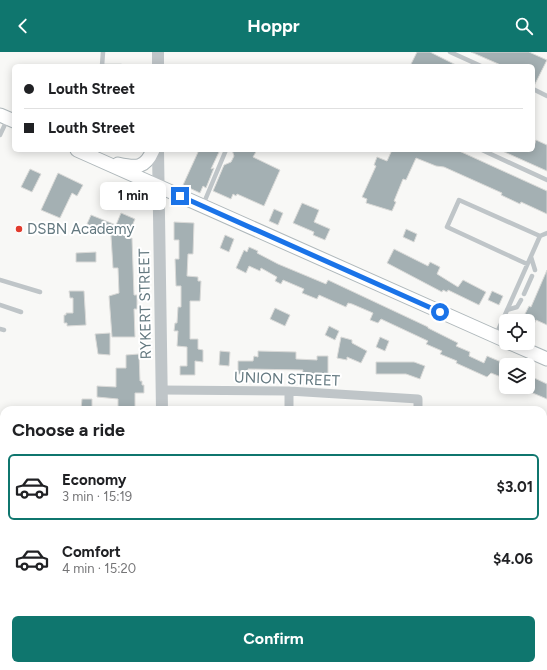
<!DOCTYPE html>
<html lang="en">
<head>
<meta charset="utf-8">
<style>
	:root { --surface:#fff; --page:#f2f2f2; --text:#202124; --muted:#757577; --line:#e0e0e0; --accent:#0f766e }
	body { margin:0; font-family:Figtree,sans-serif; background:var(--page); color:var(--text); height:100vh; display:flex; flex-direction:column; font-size:15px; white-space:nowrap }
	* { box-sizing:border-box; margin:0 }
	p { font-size:13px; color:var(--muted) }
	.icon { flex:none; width:22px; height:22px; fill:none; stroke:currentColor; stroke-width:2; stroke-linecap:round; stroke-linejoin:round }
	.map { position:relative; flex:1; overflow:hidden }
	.side { position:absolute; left:0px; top:354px; width:547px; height:264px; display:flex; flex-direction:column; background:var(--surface); border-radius:12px 12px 0 0; box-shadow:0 2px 10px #0003 }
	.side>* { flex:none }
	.banner { position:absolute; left:12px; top:12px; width:523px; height:88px; border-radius:6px; box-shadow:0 2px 10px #0003; display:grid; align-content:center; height:88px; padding:0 12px; background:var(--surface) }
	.buttons { position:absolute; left:499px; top:262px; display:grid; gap:8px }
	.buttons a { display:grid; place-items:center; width:36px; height:36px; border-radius:6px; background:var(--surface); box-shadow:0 2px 10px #0003; font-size:20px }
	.end { position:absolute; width:18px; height:18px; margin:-9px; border:5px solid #1a73e8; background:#fff; box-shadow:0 0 0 2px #fff }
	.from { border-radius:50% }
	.bubble { position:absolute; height:28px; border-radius:6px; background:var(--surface); box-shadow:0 2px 10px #0003; font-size:13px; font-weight:700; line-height:28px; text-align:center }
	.banner b { display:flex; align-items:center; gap:14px; height:38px; font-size:15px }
	.banner b+b { border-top:1px solid var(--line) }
	.banner i { width:10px; height:10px; background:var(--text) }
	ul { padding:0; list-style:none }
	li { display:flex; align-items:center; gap:12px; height:66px; margin:0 8px 6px; padding:0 4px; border:2px solid transparent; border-radius:6px }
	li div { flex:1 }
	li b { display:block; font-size:15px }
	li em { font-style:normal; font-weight:700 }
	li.active { border-color:var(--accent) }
	li>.icon { width:36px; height:36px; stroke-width:1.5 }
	h2 { padding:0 12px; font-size:18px; line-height:48px }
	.primary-button { display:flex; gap:8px; margin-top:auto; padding:8px 12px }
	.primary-button a { flex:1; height:46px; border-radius:6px; background:var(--accent); color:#fff; font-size:16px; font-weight:700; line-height:46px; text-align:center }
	header { display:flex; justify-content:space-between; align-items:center; height:52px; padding:0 12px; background:var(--accent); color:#fff; font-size:18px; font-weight:700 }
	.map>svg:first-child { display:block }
	.building { fill:#a4b0b3; stroke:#dadad8 }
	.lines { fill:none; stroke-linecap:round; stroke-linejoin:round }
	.secondary-casing { stroke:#afb8bb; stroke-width:15 }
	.service { stroke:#bfc5c8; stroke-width:4.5 }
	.minor { stroke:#bfc5c8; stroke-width:9 }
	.tertiary { stroke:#bfc5c8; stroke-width:12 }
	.secondary { stroke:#fff; stroke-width:13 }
	.route { stroke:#1a73e8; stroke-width:5 }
	.poi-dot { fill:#e13b2d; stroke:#fff; stroke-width:1.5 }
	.labels { text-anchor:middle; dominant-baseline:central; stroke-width:4; stroke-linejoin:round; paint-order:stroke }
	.poi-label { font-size:15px; fill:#647980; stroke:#fff; text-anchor:start }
	.street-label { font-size:15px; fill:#647980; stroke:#fff }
</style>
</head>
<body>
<header><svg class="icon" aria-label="back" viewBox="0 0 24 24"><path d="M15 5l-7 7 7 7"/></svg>Hoppr<svg class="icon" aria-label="search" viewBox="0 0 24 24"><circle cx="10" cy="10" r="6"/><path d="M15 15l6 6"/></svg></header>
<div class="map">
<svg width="547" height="618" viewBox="0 0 547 618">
	<rect width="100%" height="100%" fill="#f8f8f6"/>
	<path class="building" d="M417 0H430L458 14H410Z
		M471 0H529L547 8 534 34 533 33V14H503Z
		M536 88 547 93V119L500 98H533Z
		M199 98H214L219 100 211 117 214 116 206 136 203 134 200 141 183 133Z
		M232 98H257L253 105 280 118 264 154 237 142 236 144 233 142 231 147 213 139 224 113 231 110 234 104Z
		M392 98H457L547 139V162L521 150 520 152 501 143 502 141 444 115 436 114 416 106 406 128 403 127 394 149 396 150 392 159 366 151 367 147 362 145 376 114 374 113 377 105 387 109Z
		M30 117 41 122 32 140 21 135Z
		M58 121 83 133 77 144 72 141 60 166 41 158Z
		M113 137 133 146 128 157 108 148Z
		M302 151 319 158 314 170 330 177 325 188 313 183 314 180 293 171Z
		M274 157 283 161 278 173 269 169Z
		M121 161 135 167 127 186H132L134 243H137V257H134L135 285H112L109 244 119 241 118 216H113L111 184 91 175V174L87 172 91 163 116 173Z
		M174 170 194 171 193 202H188L187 224 198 225V229H201L200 249H190V287H198V297L203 298V310L195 309V323H180V314H187V295L177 294 178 279H174L175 271H177L178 255H181V234H176L175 207H179V188H174Z
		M406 177 417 182 414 190 403 185Z
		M225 183 234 187 229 200 220 196Z
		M249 195 258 199 257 201 278 212 326 232 328 228 428 275V276L458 291 456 294 470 300 469 304 484 311 487 304 506 312V327L491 321 487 325 456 311 457 309 440 302 442 299 426 292 428 289 381 267 378 271 370 268 373 261 352 252 348 251 346 255 319 243 317 247 302 241 304 237 283 228 281 232 275 229 277 225 261 216 260 219 249 214 246 221 236 216 244 198 247 200Z
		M394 197 428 214 430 210 440 215 437 222 458 235 463 228 486 240 479 253 448 238 447 240 443 238 442 240 387 211Z
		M96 200V210H76V201Z
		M547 218V273L536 268 528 286V266L524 264 529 254 531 255Z
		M69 239H84L86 273 67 274V271H64V263H66V261H73V246H70Z
		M492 239 503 244 499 253 488 248Z
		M275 256 290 263 285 274 270 267Z
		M329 274 339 279 335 288 325 283Z
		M110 281V303L98 302 95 282Z
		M341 285 352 288V291L367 299 361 311 347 305V308L337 306Z
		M380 285 389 289 385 299 376 295Z
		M220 299 230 300 229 314 219 313Z
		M258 299 296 300V307L317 308V304H328V322H302L303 318 248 317V322H238V309H253L254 304 258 305Z
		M139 302 140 329H142V333H144V341H135V358H118V347L97 345V334L116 335V316H126V303Z
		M376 310H414L425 314 420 327 406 322H376Z
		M528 323 547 332V347L528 339Z
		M82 347H92V357H81Z"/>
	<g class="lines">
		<g class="secondary-casing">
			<path id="secondary" d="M0 63 14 69
				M77 98 506 289
				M118 112C136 116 145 117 153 98
				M510 291 547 307"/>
		</g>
		<path class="service" d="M450 0 481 14
			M102 14H121
			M102 14 103 0
			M533 37 547 44
			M0 83 7 68
			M482 98 547 128
			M203 153 226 98
			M540 184 547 181
			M531 205 535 218
			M0 228 40 240
			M524 242 532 224
			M0 253 21 260
			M507 258 517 255 521 248
			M0 277 4 278
			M496 283 540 184 459 148 447 175 527 212"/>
		<path class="minor" d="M162 338 289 339 418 347V358
			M289 339V358
			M543 550H547"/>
		<path class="tertiary" d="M158 14V0
			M158 98 162 358
			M169 614V618"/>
		<use href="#secondary" class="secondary"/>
	</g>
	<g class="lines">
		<path class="route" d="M180 144 440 260"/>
	</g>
	<circle class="poi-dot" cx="19" cy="177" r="4"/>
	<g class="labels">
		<g class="poi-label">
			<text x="27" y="177">DSBN Academy</text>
		</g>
		<g class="street-label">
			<text transform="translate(145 252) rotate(-91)">RYKERT STREET</text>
			<text transform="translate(287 327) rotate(2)">UNION STREET</text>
		</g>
	</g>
</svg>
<div class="buttons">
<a><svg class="icon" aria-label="locate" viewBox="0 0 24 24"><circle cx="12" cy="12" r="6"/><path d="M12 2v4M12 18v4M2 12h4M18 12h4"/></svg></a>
<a><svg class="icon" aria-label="layers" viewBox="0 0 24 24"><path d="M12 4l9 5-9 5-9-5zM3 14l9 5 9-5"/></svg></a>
</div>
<i class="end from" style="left:440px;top:260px"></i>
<i class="end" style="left:180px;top:144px"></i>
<div class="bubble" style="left:100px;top:130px;width:66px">1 min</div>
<div class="banner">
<b><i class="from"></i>Louth Street</b>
<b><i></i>Louth Street</b>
</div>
<section class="side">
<h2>Choose a ride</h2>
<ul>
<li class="active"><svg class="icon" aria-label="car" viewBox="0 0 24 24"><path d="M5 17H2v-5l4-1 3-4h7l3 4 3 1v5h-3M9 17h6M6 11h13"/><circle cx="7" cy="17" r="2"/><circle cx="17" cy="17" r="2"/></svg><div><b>Economy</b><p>3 min · 15:19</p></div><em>$3.01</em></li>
<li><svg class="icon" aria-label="car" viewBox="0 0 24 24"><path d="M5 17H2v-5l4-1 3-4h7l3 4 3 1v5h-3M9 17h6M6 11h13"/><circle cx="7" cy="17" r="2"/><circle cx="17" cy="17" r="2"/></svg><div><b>Comfort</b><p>4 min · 15:20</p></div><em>$4.06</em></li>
</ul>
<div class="primary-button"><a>Confirm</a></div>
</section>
</div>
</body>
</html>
